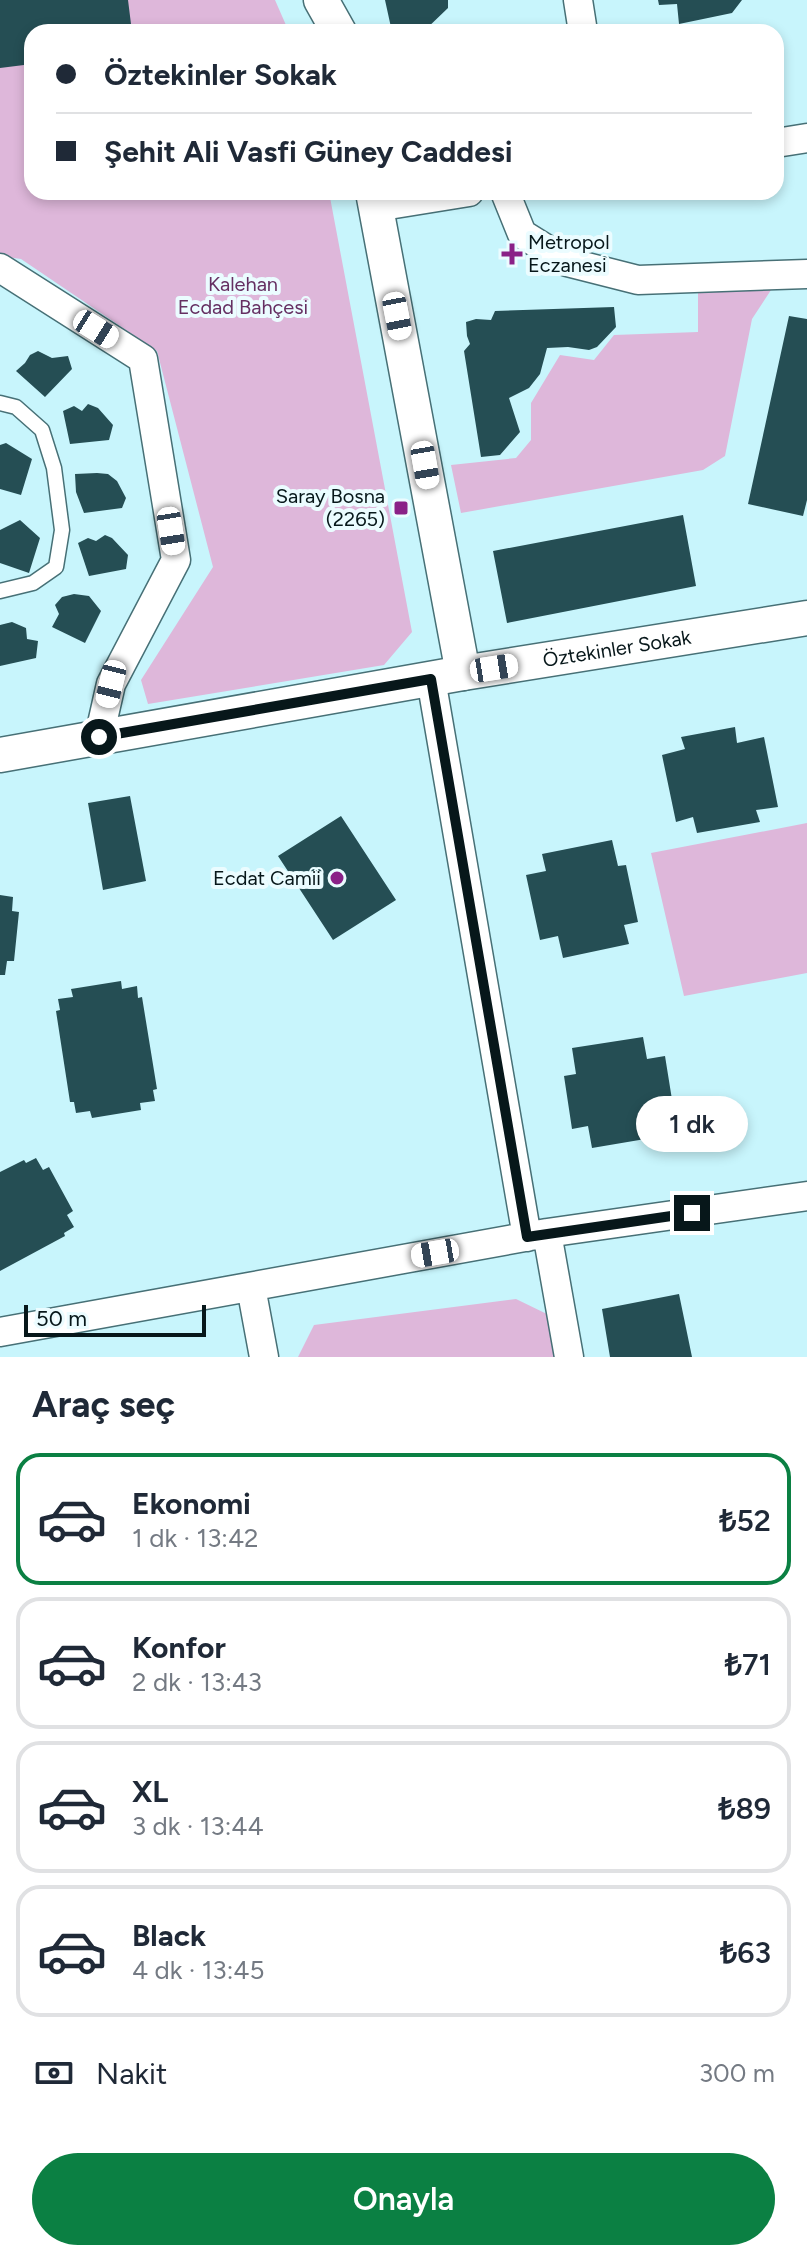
<!DOCTYPE html>
<html lang="tr">
<head>
<meta charset="utf-8">
<style>
	:root { --surface:#fff; --page:#f6f6f7; --text:#1f2937; --muted:#747a83; --line:#e0e1e3; --accent:#0b8043 }
	body { margin:0; font-family:Figtree,sans-serif; background:var(--page); color:var(--text); height:100vh; display:flex; flex-direction:column; font-size:30px; white-space:nowrap }
	* { box-sizing:border-box; margin:0 }
	p { font-size:26px; color:var(--muted) }
	.icon { flex:none; width:44px; height:44px; fill:none; stroke:currentColor; stroke-width:2; stroke-linecap:round; stroke-linejoin:round }
	.map { position:relative; height:1357px; overflow:hidden }
	.drawer { display:flex; flex-direction:column; background:var(--surface); flex:1 }
	.drawer>* { flex:none }
	.guide { position:absolute; left:24px; top:24px; width:760px; height:176px; border-radius:24px; box-shadow:0 4px 12px #0003; display:grid; align-content:center; height:176px; padding:0 32px; background:var(--surface) }
	.scale { position:absolute; left:24px; bottom:20px; width:182px; box-sizing:border-box; padding-left:8px; border:4px solid #07171a; border-top:0; font-size:22px; line-height:28px; white-space:nowrap; color:#07171a; -webkit-text-stroke:6px #ebfcff; paint-order:stroke }
	.end { position:absolute; width:36px; height:36px; margin:-18px; border:10px solid #07171a; background:#fff; box-shadow:0 0 0 4px #fff }
	.from { border-radius:50% }
	.bubble { position:absolute; height:56px; border-radius:28px; background:var(--surface); box-shadow:0 4px 12px #0003; font-size:26px; font-weight:600; line-height:56px; text-align:center }
	.car { position:absolute; width:24px; height:48px; margin:-24px -12px; border-radius:10px; box-shadow:0 0 6px 2px #0007; background:linear-gradient(#fff 24%,#345 0 40%,#fff 0 76%,#345 0 86%,#fff 0) }
	.guide b { display:flex; align-items:center; gap:28px; height:76px; font-size:30px }
	.guide b+b { border-top:2px solid var(--line) }
	.guide i { width:20px; height:20px; background:var(--text) }
	ul { padding:0; list-style:none }
	li { display:flex; align-items:center; gap:24px; height:132px; margin:0 16px 12px; padding:0 16px; border:4px solid var(--line); border-radius:24px }
	li div { flex:1 }
	li b { display:block; font-size:30px }
	li em { font-style:normal; font-weight:600 }
	li.on { border-color:var(--accent) }
	li>.icon { width:72px; height:72px; stroke-width:1.5 }
	h2 { padding:0 32px; font-size:36px; line-height:96px }
	.pay { display:flex; align-items:center; gap:20px; height:88px; padding:0 32px; font-size:30px }
	.pay p { margin-inline-start:auto }
	.button { display:flex; gap:16px; margin-top:auto; padding:16px 32px }
	.button a { flex:1; height:92px; border-radius:48px; background:var(--accent); color:#fff; font-size:32px; font-weight:600; line-height:92px; text-align:center }
	.map>svg:first-child { display:block }
	.green { fill:#deb7da }
	.building { fill:#254e54 }
	.lines { fill:none; stroke-linecap:round; stroke-linejoin:round }
	.service-casing { stroke:#477076; stroke-width:17 }
	.minor-casing { stroke:#477076; stroke-width:31 }
	.tertiary-casing { stroke:#477076; stroke-width:37 }
	.service { stroke:#fff; stroke-width:14 }
	.minor { stroke:#fff; stroke-width:28 }
	.tertiary { stroke:#fff; stroke-width:34 }
	.route { stroke:#07171a; stroke-width:10 }
	.poi-dot { fill:#8a2187; stroke:#ebfcff; stroke-width:3 }
	.labels { text-anchor:middle; dominant-baseline:central; stroke-width:8; stroke-linejoin:round; paint-order:stroke }
	.poi-label { font-size:20px; fill:#07171a; stroke:#ebfcff; text-anchor:end }
	.park-label { font-size:20px; fill:#652f62; stroke:#ebfcff }
	.street-label { font-size:20px; fill:#07171a; stroke:#ebfcff }
</style>
</head>
<body>
<div class="map">
<svg width="807" height="1357" viewBox="0 0 807 1357">
	<rect width="100%" height="100%" fill="#c8f5fc"/>
	<path class="green" d="M0 0H275L289 32H32V192H329L412 632 384 665 148 704 141 680 213 567 157 351 21 259 0 256Z
		M698 290H771L752 319 725 456 703 470 461 513 451 465 516 458 531 440V403L560 355 594 360 614 335 698 332Z
		M807 823V973L684 996 651 853Z
		M516 1299 551 1316 558 1357H298L314 1325Z"/>
	<path class="building" d="M0 0H128L132 32H32V64L0 68Z
		M385 0H448V8L423 32H392Z
		M658 0H742L732 13 679 24 677 4 659 5Z
		M614 307 616 327 597 347 589 350 568 347 547 348 540 374 529 388 509 398 520 432 500 455 481 457 464 351 470 344 467 336 466 322 476 319 491 320 495 311Z
		M789 316 807 319V500L803 516 748 504Z
		M38 351 52 358 68 356 72 369 45 397 16 371 25 363 30 355Z
		M88 404 98 408 113 425 109 440 70 444 63 411 74 406 82 411Z
		M6 443 32 459 21 495 0 489V445Z
		M97 473 108 474 117 481 126 498 122 508 84 513 76 492 75 474Z
		M683 515 696 586 507 623 493 551Z
		M20 520 40 538 29 573 0 563V530Z
		M105 535 112 538 128 555 126 569 89 576 78 543 88 538 96 541Z
		M74 594 89 596 101 611 85 643 52 627 59 614 55 605 62 597Z
		M12 622 26 628 27 639 38 641 36 658 0 666V625Z
		M735 727 737 743 764 737 778 807 756 810 760 822 697 833 693 817 676 822 662 755 685 749 681 737Z
		M130 796 146 881 103 890 88 803Z
		M341 816 396 900 333 940 278 856Z
		M612 840 618 866 626 865 638 922 624 925 629 944 563 958 558 936 540 940 526 875 546 871 542 854Z
		M0 895 13 897 12 911 19 912 14 961H7L5 975H0Z
		M121 981 122 989 137 986 138 998 142 997 157 1089 153 1090 155 1101 140 1103 141 1110 92 1118 90 1111 76 1113 74 1102H70L56 1011 60 1010 58 999 73 997 71 989Z
		M643 1037 647 1059 665 1056 674 1112 655 1114 663 1136 592 1148 588 1126 572 1129 564 1076 576 1074 572 1048Z
		M36 1158 43 1170 49 1167 73 1211 67 1215 74 1227 64 1233 65 1236 0 1271V1172L24 1160 26 1163Z
		M679 1294 692 1357H610L602 1309Z"/>
	<g class="lines">
		<g class="service-casing">
			<path id="service" d="M0 403 16 407 42 430 54 468 62 530 56 567 33 583 0 591"/>
		</g>
		<g class="minor-casing">
			<path id="minor" d="M578 0 583 32
				M776 143 807 138
				M505 192 522 234 567 262 638 280 807 274
				M376 207 469 192
				M0 268 143 359 176 560 111 684 99 737
				M431 679 527 1237
				M547 1233 569 1357
				M251 1287 264 1357
				M0 1332 547 1233 807 1196"/>
		</g>
		<g class="tertiary-casing">
			<g id="tertiary">
				<path d="M321 0 339 32"/>
				<path d="M373 192 463 673"/>
				<path id="s1" d="M0 755 463 673 807 618"/>
			</g>
		</g>
		<use href="#service" class="service"/>
		<use href="#minor" class="minor"/>
		<use href="#tertiary" class="tertiary"/>
	</g>
	<g class="lines">
		<path class="route" d="M99 737 431 679 527 1237 692 1213"/>
	</g>
	<g class="poi-dot">
		<path d="M508 242h8v8h8v8h-8v8h-8v-8h-8v-8h8z"/>
		<rect x="393" y="500" width="16" height="16" rx="4"/>
		<circle cx="337" cy="878" r="8"/>
	</g>
	<g class="labels">
		<g class="poi-label">
			<text x="528" y="242" text-anchor="start">Metropol<tspan x="528" dy="23">Eczanesi</tspan></text>
			<text x="385" y="496">Saray Bosna<tspan x="385" dy="23">(2265)</tspan></text>
			<text x="321" y="878">Ecdat Camii</text>
		</g>
		<g class="park-label">
			<text x="243" y="284">Kalehan<tspan x="243" dy="23">Ecdad Bahçesi</tspan></text>
		</g>
		<g class="street-label">
			<text stroke="none"><textPath href="#s1" startOffset="626">Öztekinler Sokak</textPath></text>
		</g>
	</g>
</svg>
<div class="scale">50 m</div>
<i class="end from" style="left:99px;top:737px"></i>
<i class="end" style="left:692px;top:1213px"></i>
<div class="bubble" style="left:636px;top:1096px;width:112px">1 dk</div>
<i class="car" style="left:397px;top:316px;rotate:169deg"></i>
<i class="car" style="left:96px;top:329px;rotate:122deg"></i>
<i class="car" style="left:425px;top:465px;rotate:170deg"></i>
<i class="car" style="left:171px;top:531px;rotate:171deg"></i>
<i class="car" style="left:494px;top:668px;rotate:81deg"></i>
<i class="car" style="left:111px;top:684px;rotate:194deg"></i>
<i class="car" style="left:435px;top:1253px;rotate:260deg"></i>
<div class="guide">
<b><i class="from"></i>Öztekinler Sokak</b>
<b><i></i>Şehit Ali Vasfi Güney Caddesi</b>
</div>
</div>
<section class="drawer">
<h2>Araç seç</h2>
<ul>
<li class="on"><svg class="icon" aria-label="car" viewBox="0 0 24 24"><path d="M5 17H2v-5l4-1 3-4h7l3 4 3 1v5h-3M9 17h6M6 11h13"/><circle cx="7" cy="17" r="2"/><circle cx="17" cy="17" r="2"/></svg><div><b>Ekonomi</b><p>1 dk · 13:42</p></div><em>₺52</em></li>
<li><svg class="icon" aria-label="car" viewBox="0 0 24 24"><path d="M5 17H2v-5l4-1 3-4h7l3 4 3 1v5h-3M9 17h6M6 11h13"/><circle cx="7" cy="17" r="2"/><circle cx="17" cy="17" r="2"/></svg><div><b>Konfor</b><p>2 dk · 13:43</p></div><em>₺71</em></li>
<li><svg class="icon" aria-label="car" viewBox="0 0 24 24"><path d="M5 17H2v-5l4-1 3-4h7l3 4 3 1v5h-3M9 17h6M6 11h13"/><circle cx="7" cy="17" r="2"/><circle cx="17" cy="17" r="2"/></svg><div><b>XL</b><p>3 dk · 13:44</p></div><em>₺89</em></li>
<li><svg class="icon" aria-label="car" viewBox="0 0 24 24"><path d="M5 17H2v-5l4-1 3-4h7l3 4 3 1v5h-3M9 17h6M6 11h13"/><circle cx="7" cy="17" r="2"/><circle cx="17" cy="17" r="2"/></svg><div><b>Black</b><p>4 dk · 13:45</p></div><em>₺63</em></li>
</ul>
<div class="pay"><svg class="icon" aria-label="cash" viewBox="0 0 24 24"><path d="M3 7h18v10H3z"/><circle cx="12" cy="12" r="2"/></svg>Nakit<p>300 m</p></div>
<div class="button"><a>Onayla</a></div>
</section>
</body>
</html>
